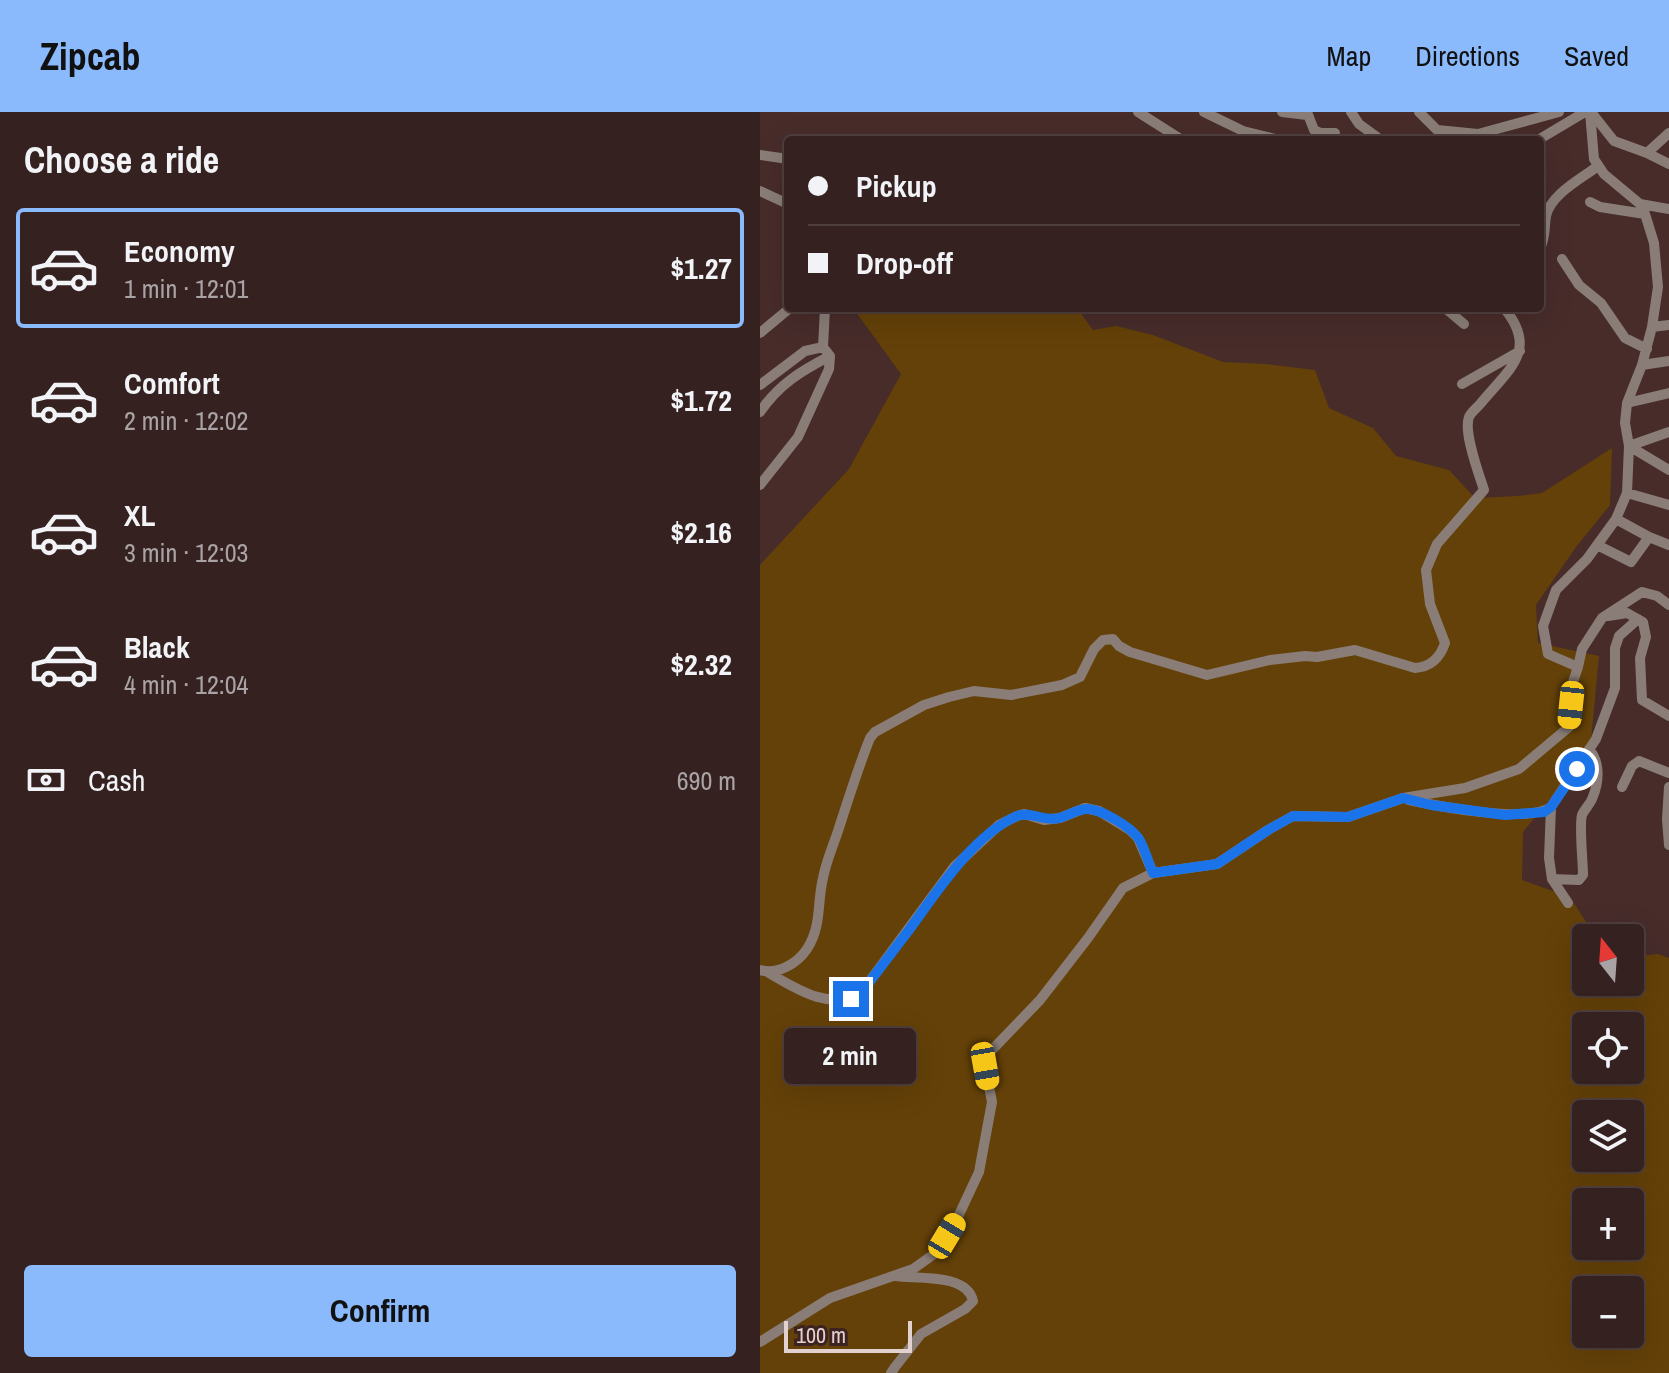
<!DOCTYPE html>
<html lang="en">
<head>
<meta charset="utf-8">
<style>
	:root { --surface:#352120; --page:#402e2d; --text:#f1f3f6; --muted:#aaa3a5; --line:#4f3e3e; --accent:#8abafc }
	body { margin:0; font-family:"Archivo Narrow",sans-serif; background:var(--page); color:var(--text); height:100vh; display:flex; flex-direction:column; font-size:30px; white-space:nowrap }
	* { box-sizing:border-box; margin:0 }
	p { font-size:26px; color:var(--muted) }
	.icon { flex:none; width:44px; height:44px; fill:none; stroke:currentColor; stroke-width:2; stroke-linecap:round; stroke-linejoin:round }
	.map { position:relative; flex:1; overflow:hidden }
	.drawer { display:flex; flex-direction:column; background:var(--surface); width:760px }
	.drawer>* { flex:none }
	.hud { position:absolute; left:24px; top:24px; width:760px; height:176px; border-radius:8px; box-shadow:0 8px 32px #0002,0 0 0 2px var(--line); display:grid; align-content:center; height:176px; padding:0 24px; background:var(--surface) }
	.needle { width:52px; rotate:343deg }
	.controls { position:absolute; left:812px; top:812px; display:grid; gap:16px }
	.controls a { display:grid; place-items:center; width:72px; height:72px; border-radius:8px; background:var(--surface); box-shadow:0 8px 32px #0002,0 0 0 2px var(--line); font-size:40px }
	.scale { position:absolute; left:24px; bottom:20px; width:128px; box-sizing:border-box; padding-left:8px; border:4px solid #e3d1d0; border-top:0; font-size:22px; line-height:28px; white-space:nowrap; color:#e3d1d0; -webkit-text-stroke:6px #3c2221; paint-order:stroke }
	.end { position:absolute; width:36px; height:36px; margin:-18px; border:10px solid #1a73e8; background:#fff; box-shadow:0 0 0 4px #fff }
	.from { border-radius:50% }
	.bubble { position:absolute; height:56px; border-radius:8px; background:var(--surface); box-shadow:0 8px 32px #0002,0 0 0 2px var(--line); font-size:26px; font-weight:800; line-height:56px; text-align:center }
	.car { position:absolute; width:24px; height:48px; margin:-24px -12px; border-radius:10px; box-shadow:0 0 6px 2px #0007; background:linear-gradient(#f5c518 24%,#345 0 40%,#f5c518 0 76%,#345 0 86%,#f5c518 0) }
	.hud b { display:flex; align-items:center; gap:28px; height:76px; font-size:30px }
	.hud b+b { border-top:2px solid var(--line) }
	.hud i { width:20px; height:20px; background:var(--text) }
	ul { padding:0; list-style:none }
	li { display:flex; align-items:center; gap:24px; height:120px; margin:0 16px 12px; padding:0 8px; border:4px solid transparent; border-radius:8px }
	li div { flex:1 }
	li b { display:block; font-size:30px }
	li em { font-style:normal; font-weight:800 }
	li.current { border-color:var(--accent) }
	li>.icon { width:72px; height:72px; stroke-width:1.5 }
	h2 { padding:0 24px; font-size:36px; line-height:96px }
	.pay { display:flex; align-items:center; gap:20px; height:88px; padding:0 24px; font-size:30px }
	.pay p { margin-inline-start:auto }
	.button { display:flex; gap:16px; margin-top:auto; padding:16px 24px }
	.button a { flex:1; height:92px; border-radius:8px; background:var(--accent); color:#111; font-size:32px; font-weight:800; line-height:92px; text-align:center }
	header { display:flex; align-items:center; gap:48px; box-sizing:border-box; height:112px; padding:0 40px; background:var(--accent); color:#111 }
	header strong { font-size:38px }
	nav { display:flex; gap:44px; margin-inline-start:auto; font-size:28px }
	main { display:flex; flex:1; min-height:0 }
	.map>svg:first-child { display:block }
	.green { fill:#644108; fill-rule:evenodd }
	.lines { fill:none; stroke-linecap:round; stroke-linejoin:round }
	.street { stroke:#8a7d77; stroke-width:10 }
	.route { stroke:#1a73e8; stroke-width:10 }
</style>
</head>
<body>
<header>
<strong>Zipcab</strong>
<nav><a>Map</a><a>Directions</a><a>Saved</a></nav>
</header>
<main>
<section class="drawer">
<h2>Choose a ride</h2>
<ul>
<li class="current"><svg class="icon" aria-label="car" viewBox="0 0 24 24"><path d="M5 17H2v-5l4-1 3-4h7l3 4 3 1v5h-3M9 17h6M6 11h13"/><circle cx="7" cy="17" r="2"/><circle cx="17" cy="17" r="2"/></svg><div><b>Economy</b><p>1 min · 12:01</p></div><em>$1.27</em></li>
<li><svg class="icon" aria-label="car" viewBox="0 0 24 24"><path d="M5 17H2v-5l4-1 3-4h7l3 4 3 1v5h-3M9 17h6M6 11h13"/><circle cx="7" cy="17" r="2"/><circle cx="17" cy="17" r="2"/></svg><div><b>Comfort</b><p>2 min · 12:02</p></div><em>$1.72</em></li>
<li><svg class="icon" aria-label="car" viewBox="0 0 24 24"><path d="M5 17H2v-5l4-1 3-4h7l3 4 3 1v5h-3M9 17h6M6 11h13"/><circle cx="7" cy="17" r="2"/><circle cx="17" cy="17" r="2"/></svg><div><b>XL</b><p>3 min · 12:03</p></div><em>$2.16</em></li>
<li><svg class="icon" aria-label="car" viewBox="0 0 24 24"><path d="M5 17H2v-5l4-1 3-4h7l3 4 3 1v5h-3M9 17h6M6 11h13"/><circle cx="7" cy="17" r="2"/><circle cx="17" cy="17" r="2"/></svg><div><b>Black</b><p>4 min · 12:04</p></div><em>$2.32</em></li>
</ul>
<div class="pay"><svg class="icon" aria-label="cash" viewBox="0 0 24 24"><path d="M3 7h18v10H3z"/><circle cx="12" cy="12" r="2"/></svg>Cash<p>690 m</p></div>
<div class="button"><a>Confirm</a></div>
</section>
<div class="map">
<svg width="909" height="1261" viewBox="0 0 909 1261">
	<rect width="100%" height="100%" fill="#472c2a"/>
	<path class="green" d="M93 196H317L333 218 356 214 393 223 463 250 506 252 555 258 569 296 613 316 636 344 689 358 715 386 758 384 782 381 852 336 850 393 816 435 776 493 778 531 839 544 830 639 763 720 762 768 810 785 826 810V870H870V845L898 842 909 846V1261H0V453L89 357 141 262ZM826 914H870V958H826ZM826 1002H870V1046H826ZM826 1090H870V1134H826ZM826 1178H870V1222H826Z"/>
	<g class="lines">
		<path class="street" d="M378 0 422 28
			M444 0 483 19 519 28
			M522 0 547 3
			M547 0 554 18 561 21H575
			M591 0 599 12 621 28
			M659 0 677 18 718 22 799 0
			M831 0 854 29 887 41 909 21
			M778 28 825 0
			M887 41 909 52
			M0 43 28 47
			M0 79 28 92
			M830 90 840 95 885 102
			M880 92 909 97
			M780 136C786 125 784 116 786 104 791 82 821 67 838 54
			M802 147 819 173 841 191 865 226 887 237
			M685 196 704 212
			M892 215 909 213
			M0 221 30 196
			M882 253 909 249
			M702 272 760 239
			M0 273 45 239 63 235
			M867 291 909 281
			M0 300C19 272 41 259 70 244
			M869 334 909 358
			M869 334 909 320
			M0 373 38 325 69 257 70 244 63 235 65 196
			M867 381 909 393
			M856 407 889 425 909 433
			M837 433 871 450 889 425
			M848 504 867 501 883 510 886 525 880 546 882 588 909 604
			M818 555 788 542 783 514 796 478 827 447 856 407 867 381 869 334 865 311 867 291 882 253 892 215 898 175 894 131 885 102 880 92 844 62 834 47 830 0
			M862 675 872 654 879 649 909 661
			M909 675 907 707 909 733
			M649 688C677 694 768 712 791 695L836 627 855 576V536L859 524 878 507
			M791 695 789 746 792 767 808 791
			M792 767 819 768 823 763C823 750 819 713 822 703 824 698 830 692 832 687 839 671 841 651 829 637
			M0 858C17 863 37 852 47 837 62 814 57 790 63 766 66 750 73 734 78 719 88 688 98 656 110 626L115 620 164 593 189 585 214 579 251 583 302 573 320 565 334 537 343 528 353 527 359 534 370 540 447 563 510 548 545 544 557 545 595 538 655 556C671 555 680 546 685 531L670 492 666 458 677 432 724 378C719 362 703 320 709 305 711 300 718 295 721 291 749 257 779 238 744 196
			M9 861C38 878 68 898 101 881L194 755 239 713 257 704 264 702 284 708 300 706 325 696 339 699 370 718 378 726 393 761
			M0 1230 70 1186 153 1157 177 1140 197 1107 219 1060 232 990 225 954 231 939 280 888 328 826 363 776 393 761 457 752 508 718 533 704 588 705 643 686 705 676 759 657 809 615 813 570 818 555 822 537 842 506 882 480 897 484 909 493
			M131 1261 135 1255 161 1222 205 1197 213 1189C207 1161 157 1167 135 1164"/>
	</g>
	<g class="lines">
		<path class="route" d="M91 887 101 881C117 860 133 839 149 818 176 781 214 722 257 704 271 699 284 710 299 706 308 704 317 697 327 697 341 697 371 715 379 727 385 737 388 750 393 761L457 752 508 718 533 704 588 705 643 686 671 693 745 703 784 700 791 695 817 657"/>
	</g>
</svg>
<div class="controls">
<a><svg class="needle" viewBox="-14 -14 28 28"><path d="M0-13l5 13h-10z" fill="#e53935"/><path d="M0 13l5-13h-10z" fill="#aaa3a5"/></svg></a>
<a><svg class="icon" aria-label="locate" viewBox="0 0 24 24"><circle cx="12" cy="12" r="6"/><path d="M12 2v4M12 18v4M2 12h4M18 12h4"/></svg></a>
<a><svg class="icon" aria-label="layers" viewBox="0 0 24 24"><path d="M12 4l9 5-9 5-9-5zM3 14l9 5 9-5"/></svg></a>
<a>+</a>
<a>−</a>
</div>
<div class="scale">100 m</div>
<i class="end from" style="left:817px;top:657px"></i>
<i class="end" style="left:91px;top:887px"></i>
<div class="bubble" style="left:24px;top:916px;width:132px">2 min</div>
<i class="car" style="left:811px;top:593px;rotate:186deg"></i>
<i class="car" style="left:225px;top:954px;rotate:170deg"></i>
<i class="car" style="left:187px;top:1124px;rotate:31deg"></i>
<div class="hud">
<b><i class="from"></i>Pickup</b>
<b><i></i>Drop-off</b>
</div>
</div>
</main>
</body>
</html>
